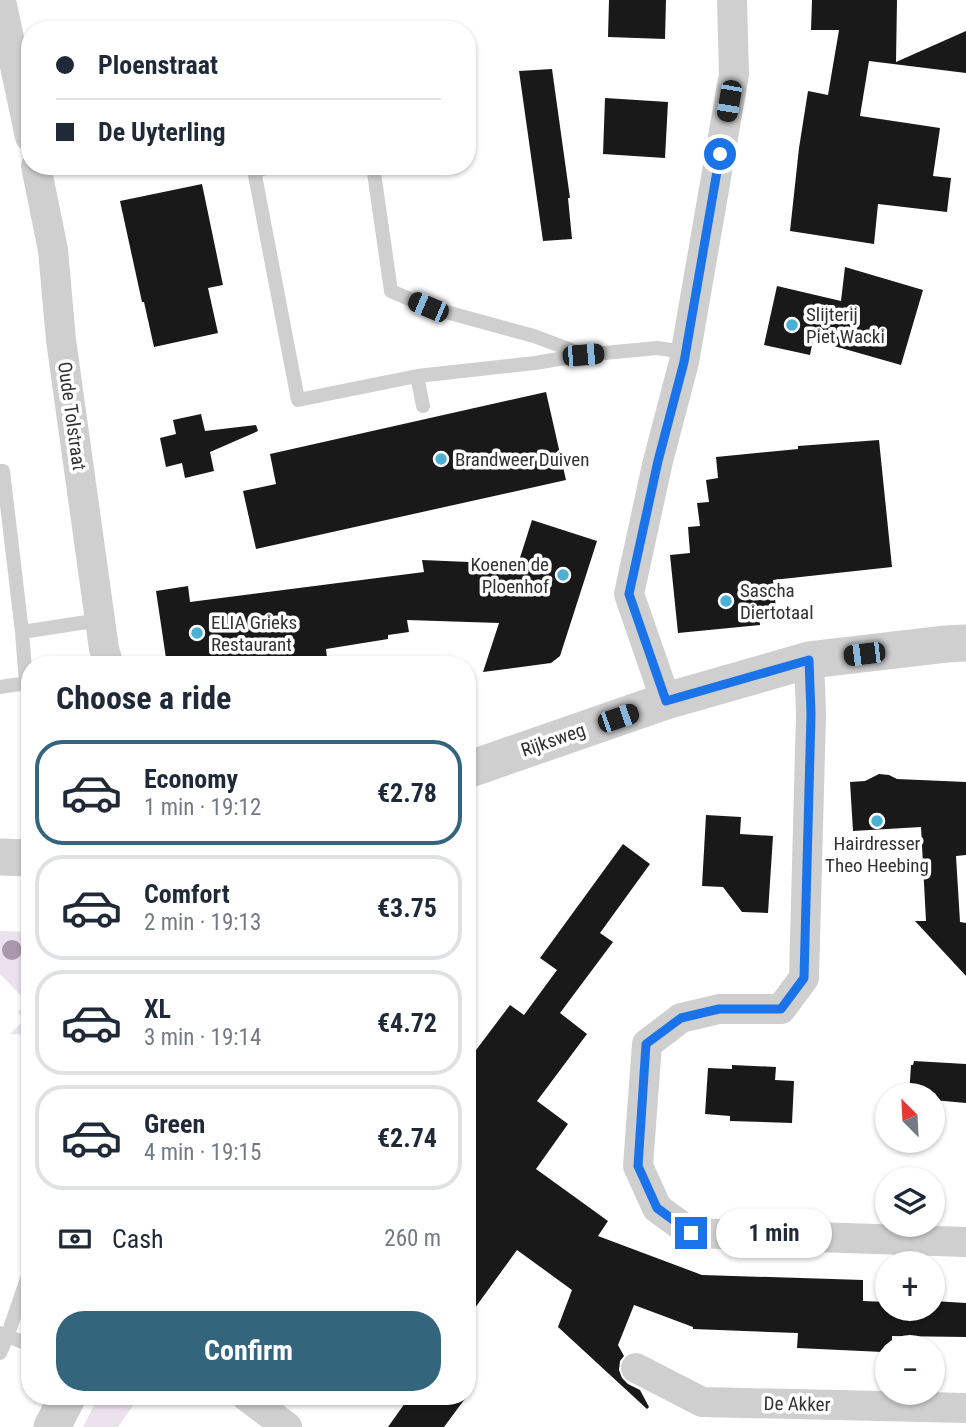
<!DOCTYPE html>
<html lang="en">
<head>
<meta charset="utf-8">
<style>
	:root { --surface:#fff; --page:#f6f6f7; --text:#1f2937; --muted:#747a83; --line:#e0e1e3; --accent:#33667d }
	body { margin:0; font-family:"Roboto Condensed",sans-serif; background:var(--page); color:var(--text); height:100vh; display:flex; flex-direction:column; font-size:26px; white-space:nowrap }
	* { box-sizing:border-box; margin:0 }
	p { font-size:23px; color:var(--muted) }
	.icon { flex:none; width:38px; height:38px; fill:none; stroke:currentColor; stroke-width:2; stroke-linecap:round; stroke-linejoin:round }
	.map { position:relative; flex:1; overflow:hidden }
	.details { position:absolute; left:21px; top:656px; width:455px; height:749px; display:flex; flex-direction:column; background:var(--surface); border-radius:28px; box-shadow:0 2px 5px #0004 }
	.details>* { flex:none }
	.hud { position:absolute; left:21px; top:21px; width:455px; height:154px; border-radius:28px; box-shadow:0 2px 5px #0004; display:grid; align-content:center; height:154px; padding:0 35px; background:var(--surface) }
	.needle { width:46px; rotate:336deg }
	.buttons { position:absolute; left:875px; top:1083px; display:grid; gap:14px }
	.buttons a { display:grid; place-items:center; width:70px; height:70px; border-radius:50%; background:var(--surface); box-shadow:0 2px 5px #0004; font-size:35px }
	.end { position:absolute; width:32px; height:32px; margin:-16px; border:9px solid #1a73e8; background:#fff; box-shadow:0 0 0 4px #fff }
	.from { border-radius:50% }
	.bubble { position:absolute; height:49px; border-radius:24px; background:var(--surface); box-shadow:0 2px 5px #0004; font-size:23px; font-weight:700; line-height:49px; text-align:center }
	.car { position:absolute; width:21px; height:42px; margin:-21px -10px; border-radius:9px; box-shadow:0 0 5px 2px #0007; background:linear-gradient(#222 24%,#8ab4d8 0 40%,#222 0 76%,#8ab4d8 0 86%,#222 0) }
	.hud b { display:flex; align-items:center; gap:24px; height:66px; font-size:26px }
	.hud b+b { border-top:2px solid var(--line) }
	.hud i { width:18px; height:18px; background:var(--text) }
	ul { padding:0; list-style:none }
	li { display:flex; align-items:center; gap:21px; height:105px; margin:0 14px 10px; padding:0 21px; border:4px solid var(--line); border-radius:28px }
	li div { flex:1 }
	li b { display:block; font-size:26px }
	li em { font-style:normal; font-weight:700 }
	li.selected { border-color:var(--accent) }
	li>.icon { width:63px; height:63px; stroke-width:1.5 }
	h2 { padding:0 35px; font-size:32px; line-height:84px }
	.pay { display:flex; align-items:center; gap:18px; height:77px; padding:0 35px; font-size:26px }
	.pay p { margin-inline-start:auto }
	.button { display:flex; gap:14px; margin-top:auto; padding:14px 35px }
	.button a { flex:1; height:80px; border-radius:28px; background:var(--accent); color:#fff; font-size:28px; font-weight:700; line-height:80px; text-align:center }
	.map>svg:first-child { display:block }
	.green { fill:#ebe2ed }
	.building { fill:#191919 }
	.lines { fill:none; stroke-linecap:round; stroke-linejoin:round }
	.service { stroke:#cfcfcf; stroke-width:14 }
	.minor { stroke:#cfcfcf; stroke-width:30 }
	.tertiary { stroke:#cfcfcf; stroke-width:37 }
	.tree { fill:#aa98ad }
	.route { stroke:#1a73e8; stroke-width:9 }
	.poi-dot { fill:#4bb0d3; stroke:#fff; stroke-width:2.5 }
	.labels { text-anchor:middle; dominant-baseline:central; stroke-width:7; stroke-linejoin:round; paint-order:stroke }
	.poi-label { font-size:19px; fill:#323232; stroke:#fff; text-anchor:start }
	.street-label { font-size:19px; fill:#323232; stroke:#fff }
</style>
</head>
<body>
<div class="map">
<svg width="966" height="1427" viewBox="0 0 966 1427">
	<rect width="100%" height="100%" fill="#fff"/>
	<path class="green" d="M0 931 30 932V1058H28V1035L10 1034 24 1020 18 1012 27 1002 0 974Z
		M98 1397V1396L139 1397 118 1427H83Z"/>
	<path class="building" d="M609 0H666L665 39 608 37Z
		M812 0H897L896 62 966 31V73L869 61 860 116 940 128 933 176 951 178 947 212 878 204 874 244 790 231 799 148 808 91 828 95 839 30H811Z
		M552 69 570 198H568L572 239 543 241 519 71Z
		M605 98 668 102 665 158 603 154Z
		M202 184 223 285 208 288 218 333 154 347 144 302H142L120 201Z
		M845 267 923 290 901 365 813 340 810 355 764 345 777 286 841 301Z
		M546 392 566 480 256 549 243 491 276 484 270 454Z
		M201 414 205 431 256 425 258 431 210 452 214 471 185 478 182 463 166 467 160 438 176 434 173 420Z
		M879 440 892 567 773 580 776 608 759 609 760 625 678 633 670 555 690 553 688 527 700 526 697 503 709 502 706 480 718 478 716 457 798 449V446Z
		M532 520 597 541 560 656 551 663 483 672 499 623 407 620 409 632 388 635V639L326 649 328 665H167L156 591 188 586 190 602 424 572 422 560 518 564Z
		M879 774 889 775 897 779 966 782V855L956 856 960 922 966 923V976L915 921H926L921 827 853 831 850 782 865 781Z
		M706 815 741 817 740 834 773 836 768 913 742 912 723 887 702 886Z
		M623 844 650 864 600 933 613 942 560 1013 587 1034 537 1101 568 1124 536 1169 608 1221 598 1236 702 1275 863 1280V1301L887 1302V1309H933V1301L966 1303V1337L892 1336V1348H887V1351L883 1352 797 1348 798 1333 693 1329V1327L634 1305 618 1345 624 1356 620 1361 619 1370 622 1378 628 1384 640 1390 649 1407 647 1409 558 1327 572 1290 517 1250 467 1319V1062L510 1005 524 1015 557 970 540 958Z
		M914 1061 966 1064V1103L933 1100V1096H909L911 1065H913Z
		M732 1065 776 1067 775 1080 794 1081 792 1123 730 1121V1116L705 1114 708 1068 732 1069Z
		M410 1396H467L444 1427H388Z"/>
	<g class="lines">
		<path class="service" d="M281 166 254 170 298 400 417 376 535 363 583 355 657 348 685 352
			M373 166 391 291 428 307 534 336 582 354
			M417 376 423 406
			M0 471H3L22 632 26 683 0 687
			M22 632 100 620
			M0 1333 30 1345
			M0 1353 7 1337 30 1270"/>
		<path class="minor" d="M2 5 30 137
			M36 166 53 250 61 340 104 649 109 665
			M809 660 811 714 804 978 781 1009H719L681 1018 647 1044 638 1166 657 1208 691 1233 966 1242
			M666 701 629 594 658 461 684 362 734 74 732 0
			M636 1368 702 1402 966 1408
			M246 1396 287 1427"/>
		<path class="tertiary" d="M467 770 666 701 809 660 946 644 966 643
			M0 857 30 858
			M52 1427 68 1396"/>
	</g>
	<circle class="tree" cx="12" cy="950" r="10"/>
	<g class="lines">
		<path class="route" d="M691 1233 657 1208 638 1166 646 1044 681 1018 719 1009H781L804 978 811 714 809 660 666 701 629 594 658 461 684 362 720 154"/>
	</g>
	<g class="poi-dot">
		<circle cx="792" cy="325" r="7"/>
		<circle cx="441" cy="459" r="7"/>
		<circle cx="563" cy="575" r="7"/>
		<circle cx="726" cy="601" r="7"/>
		<circle cx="197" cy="633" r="7"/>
		<circle cx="877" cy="821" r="7"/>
	</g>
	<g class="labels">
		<g class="poi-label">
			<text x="806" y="314">Slijterij<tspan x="806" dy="22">Piet Wacki</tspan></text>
			<text x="455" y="459">Brandweer Duiven</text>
			<text x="549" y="564" text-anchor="end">Koenen de<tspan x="549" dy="22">Ploenhof</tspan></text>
			<text x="740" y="590">Sascha<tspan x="740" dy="22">Diertotaal</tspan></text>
			<text x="211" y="622">ELIA Grieks<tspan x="211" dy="22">Restaurant</tspan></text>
			<text x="877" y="843" text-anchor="middle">Hairdresser<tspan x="877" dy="22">Theo Heebing</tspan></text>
		</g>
		<g class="street-label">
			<text transform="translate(72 416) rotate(82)">Oude Tolstraat</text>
			<text transform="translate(553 740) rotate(-19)">Rijksweg</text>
			<text transform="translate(797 1404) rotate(1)">De Akker</text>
		</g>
	</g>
</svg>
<div class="buttons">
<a><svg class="needle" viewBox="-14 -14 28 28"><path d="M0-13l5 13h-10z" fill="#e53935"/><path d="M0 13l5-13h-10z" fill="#747a83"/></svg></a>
<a><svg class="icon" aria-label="layers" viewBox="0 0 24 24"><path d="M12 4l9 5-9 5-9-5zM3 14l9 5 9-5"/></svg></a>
<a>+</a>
<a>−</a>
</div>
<i class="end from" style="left:720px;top:154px"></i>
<i class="end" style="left:691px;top:1233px"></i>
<div class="bubble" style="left:716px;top:1209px;width:116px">1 min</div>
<i class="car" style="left:729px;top:101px;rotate:190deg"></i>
<i class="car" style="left:428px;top:307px;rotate:293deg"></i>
<i class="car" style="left:583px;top:355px;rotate:85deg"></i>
<i class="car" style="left:864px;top:654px;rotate:263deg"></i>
<i class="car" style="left:618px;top:718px;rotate:71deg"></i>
<div class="hud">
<b><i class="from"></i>Ploenstraat</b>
<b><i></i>De Uyterling</b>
</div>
<section class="details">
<h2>Choose a ride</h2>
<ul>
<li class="selected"><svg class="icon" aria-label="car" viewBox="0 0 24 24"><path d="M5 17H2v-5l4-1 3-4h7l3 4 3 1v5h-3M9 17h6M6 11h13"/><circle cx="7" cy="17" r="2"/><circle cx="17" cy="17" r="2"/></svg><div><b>Economy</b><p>1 min · 19:12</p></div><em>€2.78</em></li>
<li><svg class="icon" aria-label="car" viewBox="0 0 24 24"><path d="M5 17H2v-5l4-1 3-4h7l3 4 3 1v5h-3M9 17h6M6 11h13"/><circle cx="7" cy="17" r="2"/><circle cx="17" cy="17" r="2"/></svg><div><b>Comfort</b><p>2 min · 19:13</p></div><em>€3.75</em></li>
<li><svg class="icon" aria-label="car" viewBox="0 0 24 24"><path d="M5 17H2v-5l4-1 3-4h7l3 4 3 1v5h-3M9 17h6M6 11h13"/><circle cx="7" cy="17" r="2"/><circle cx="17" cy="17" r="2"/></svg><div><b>XL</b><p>3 min · 19:14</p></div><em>€4.72</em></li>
<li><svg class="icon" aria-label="car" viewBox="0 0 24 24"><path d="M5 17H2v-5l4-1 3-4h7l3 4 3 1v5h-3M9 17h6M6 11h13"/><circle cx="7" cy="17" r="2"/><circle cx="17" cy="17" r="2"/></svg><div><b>Green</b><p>4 min · 19:15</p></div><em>€2.74</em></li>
</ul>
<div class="pay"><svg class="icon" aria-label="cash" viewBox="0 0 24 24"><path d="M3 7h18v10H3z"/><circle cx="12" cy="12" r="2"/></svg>Cash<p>260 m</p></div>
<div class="button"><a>Confirm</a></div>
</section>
</div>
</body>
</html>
